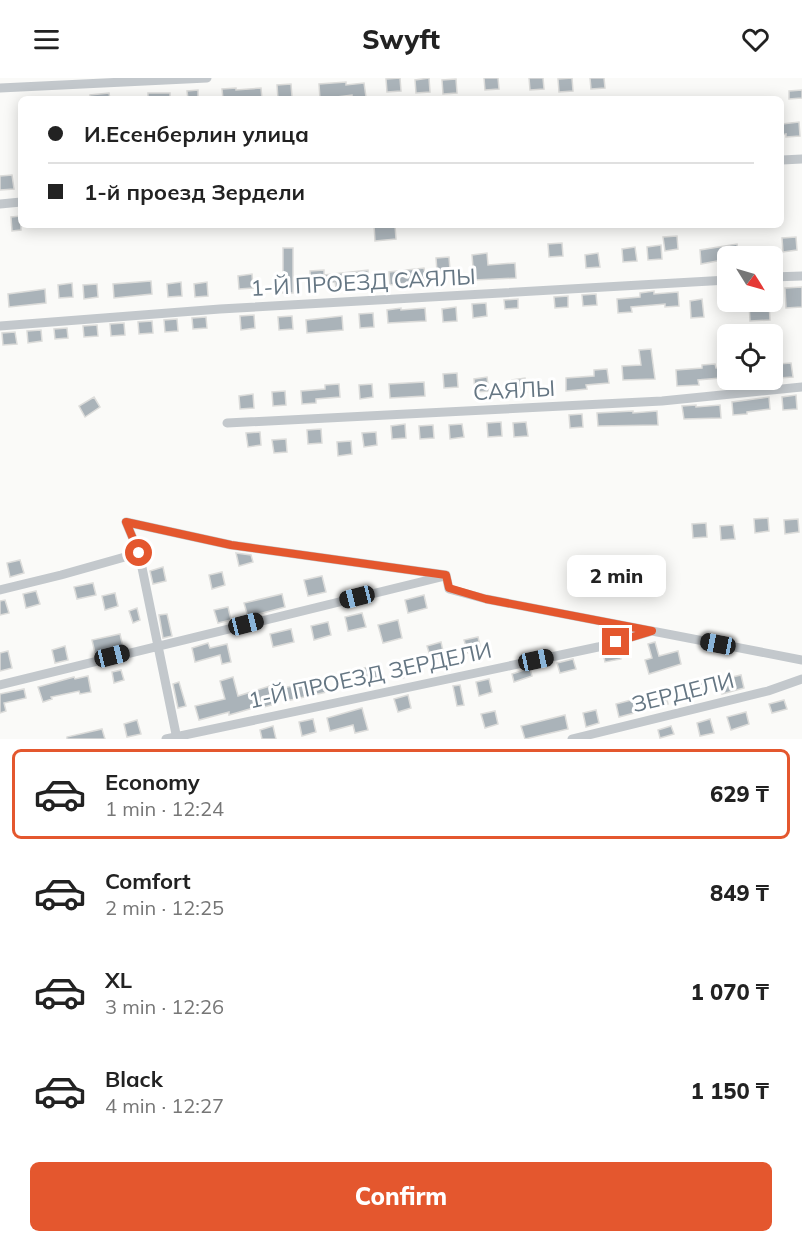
<!DOCTYPE html>
<html lang="en">
<head>
<meta charset="utf-8">
<style>
	:root { --surface:#fff; --page:#f6f6f6; --text:#222; --muted:#767676; --line:#e0e0e0; --accent:#e4572e }
	body { margin:0; font-family:Mulish,sans-serif; background:var(--page); color:var(--text); height:100vh; display:flex; flex-direction:column; font-size:22px; white-space:nowrap }
	* { box-sizing:border-box; margin:0 }
	p { font-size:20px; color:var(--muted) }
	.icon { flex:none; width:33px; height:33px; fill:none; stroke:currentColor; stroke-width:2; stroke-linecap:round; stroke-linejoin:round }
	.map { position:relative; height:661px; overflow:hidden }
	.side { display:flex; flex-direction:column; background:var(--surface); flex:1 }
	.side>* { flex:none }
	.top-card { position:absolute; left:18px; top:18px; width:766px; height:132px; border-radius:9px; box-shadow:0 3px 15px #0003; display:grid; align-content:center; height:132px; padding:0 30px; background:var(--surface) }
	.needle { width:39px; rotate:127deg }
	.tools { position:absolute; left:717px; top:168px; display:grid; gap:12px }
	.tools a { display:grid; place-items:center; width:66px; height:66px; border-radius:9px; background:var(--surface); box-shadow:0 3px 15px #0003; font-size:30px }
	.end { position:absolute; width:27px; height:27px; margin:-14px; border:8px solid #e4572e; background:#fff; box-shadow:0 0 0 3px #fff }
	.from { border-radius:50% }
	.bubble { position:absolute; height:42px; border-radius:9px; background:var(--surface); box-shadow:0 3px 15px #0003; font-size:20px; font-weight:800; line-height:42px; text-align:center }
	.car { position:absolute; width:18px; height:36px; margin:-18px -9px; border-radius:8px; box-shadow:0 0 4px 2px #0007; background:linear-gradient(#222 24%,#8ab4d8 0 40%,#222 0 76%,#8ab4d8 0 86%,#222 0) }
	.top-card b { display:flex; align-items:center; gap:21px; height:57px; font-size:22px }
	.top-card b+b { border-top:2px solid var(--line) }
	.top-card i { width:15px; height:15px; background:var(--text) }
	ul { padding:10px 0 0; list-style:none }
	li { display:flex; align-items:center; gap:18px; height:90px; margin:0 12px 9px; padding:0 18px; border:3px solid transparent; border-radius:9px }
	li div { flex:1 }
	li b { display:block; font-size:22px }
	li em { font-style:normal; font-weight:800 }
	li.current { border-color:var(--accent) }
	li>.icon { width:54px; height:54px; stroke-width:1.5 }
	.button { display:flex; gap:12px; margin-top:auto; padding:12px 30px }
	.button a { flex:1; height:69px; border-radius:9px; background:var(--accent); color:#fff; font-size:24px; font-weight:800; line-height:69px; text-align:center }
	header { display:flex; justify-content:space-between; align-items:center; height:78px; padding:0 30px; background:var(--surface); font-size:27px; font-weight:800 }
	.map>svg:first-child { display:block }
	.building { fill:#aab3b9; stroke:#dcdcda; stroke-width:1.5 }
	.lines { fill:none; stroke-linecap:round; stroke-linejoin:round }
	.minor { stroke:#c3c8cc; stroke-width:9 }
	.route { stroke:#e4572e; stroke-width:8 }
	.labels { text-anchor:middle; dominant-baseline:central; stroke-width:6; stroke-linejoin:round; paint-order:stroke }
	.street-label { font-size:22px; fill:#657683; stroke:#fff }
</style>
</head>
<body>
<header><svg class="icon" aria-label="menu" viewBox="0 0 24 24"><path d="M4 6h16M4 12h16M4 18h16"/></svg>Swyft<svg class="icon" aria-label="heart" viewBox="0 0 24 24"><path d="M12 20l-8-8c-3-5 5-10 8-4 3-6 11-1 8 4z"/></svg></header>
<div class="map">
<svg width="802" height="661" viewBox="0 0 802 661">
	<rect width="100%" height="100%" fill="#fafaf8"/>
	<path class="building" d="M400 0 401 13 387 14 386 1Z
		M429 0 430 14 416 15 415 2Z
		M484 0H498L499 11 485 12Z
		M529 0H543L544 11 530 12Z
		M572 0 573 13 559 14 558 1Z
		M590 0H604L605 10 591 11Z
		M456 1 457 15 443 16 442 2Z
		M346 4V7L364 5 366 19 352 20V17L320 21 319 6Z
		M291 6 292 19 278 21 277 7Z
		M236 10V12L261 10 262 21H223L222 11Z
		M198 12V21H188L187 13Z
		M802 12V20L789 21V13Z
		M109 15 110 21H90V17Z
		M148 15H170V21H148Z
		M799 44 800 58 786 59V56L782 57V46Z
		M12 97 14 111 0 112V98Z
		M21 138V152L12 153 11 139Z
		M374 147H395L396 161 375 163Z
		M677 158 678 171 665 173 663 159Z
		M796 159 797 172 783 174 782 160Z
		M562 165 563 178 549 179 548 166Z
		M737 166 738 173 759 171V178H728V181L701 186 700 172Z
		M661 167 662 181 648 182 647 169Z
		M635 169 637 183 623 184 622 171Z
		M283 170H293V215H283Z
		M487 175 488 187 515 185 516 200 474 202 472 177Z
		M598 175 600 189 586 190 585 177Z
		M449 179 450 192 437 194 436 180Z
		M424 190 426 203 390 207 389 194Z
		M324 192V197L368 192 369 205 336 210 335 204 311 207 310 193Z
		M252 196 253 210 239 211 238 198Z
		M151 203 152 216 114 220 113 206Z
		M181 204 182 218 168 219 167 206Z
		M207 204 208 218 195 219 194 206Z
		M72 205 73 219 59 220 58 207Z
		M97 206 98 219 84 221 83 207Z
		M802 209V229L786 230 785 210Z
		M45 211 46 225 9 229 8 216Z
		M728 211V225L720 226 719 212Z
		M654 213V216L678 214 679 228 665 229V226L631 229 632 234 618 235 617 221 640 219V215Z
		M596 216 597 227 583 228 582 217Z
		M568 218V229L555 230 554 219Z
		M518 221V230L505 231 504 222Z
		M702 221 704 239 691 240 690 223Z
		M769 224 770 242 750 243 749 225Z
		M486 225 487 238 473 240 472 226Z
		M456 229 457 243 443 244 442 231Z
		M401 230V232L425 230 426 243 388 245 387 232Z
		M373 235 374 249 360 250 359 236Z
		M254 237 255 250 241 252 240 238Z
		M292 238 293 251 279 252 278 239Z
		M342 238 343 252 307 255 306 242Z
		M206 239 207 250 193 251 192 240Z
		M177 241 178 253 165 254 164 242Z
		M152 243 153 255 139 256 138 244Z
		M124 245 125 257 111 258 110 246Z
		M97 247 98 258 84 259 83 248Z
		M67 250 68 260 55 261 54 251Z
		M41 252 42 263 28 265 27 253Z
		M15 254 17 266 3 267 2 255Z
		M651 271 655 301 623 302 622 288 641 287 639 272Z
		M791 285 793 299 779 300 778 286Z
		M715 286 716 290 728 289V303L721 304 720 300 698 302 699 307 677 308 676 292 702 290V287Z
		M607 291 609 305 586 307 587 311 566 313V300L594 298V292Z
		M457 295 458 309 444 310 443 296Z
		M487 299 489 313 475 314 474 301Z
		M525 300 527 314 513 315 512 302Z
		M424 304 425 318 390 320 389 306Z
		M339 306 340 319 316 321V325L302 326 301 313 325 311V307Z
		M372 306 373 319 360 321 359 307Z
		M285 313 286 327 273 328 272 314Z
		M253 316 254 330 240 331 239 318Z
		M796 317 797 331 783 332 782 319Z
		M94 319 100 329 85 339 79 328Z
		M769 319 770 331 747 334V336L733 337 732 324Z
		M696 327V329L720 327 721 340 684 341 682 328Z
		M633 333V335L657 333 658 347 598 348 597 335Z
		M582 336 583 349 570 350 569 337Z
		M501 344 502 358 488 359 487 345Z
		M526 344 528 358 514 359 513 345Z
		M405 346 406 360 392 361 391 348Z
		M462 346 464 359 450 361 449 347Z
		M433 347 434 360 420 361 419 348Z
		M321 351 322 365 308 366 307 352Z
		M260 354 261 367 248 369 246 355Z
		M376 354 377 367 364 369 362 355Z
		M286 361 287 374 274 375 272 362Z
		M351 363 352 376 338 378 337 364Z
		M768 440 769 453 755 455 754 441Z
		M798 441 799 454 785 456 784 442Z
		M706 445 707 459 693 460 692 446Z
		M733 447 735 461 721 462 720 448Z
		M236 475 251 477 253 484 239 488Z
		M20 482 24 495 10 499 7 485Z
		M163 489 166 503 153 506 150 493Z
		M222 494 225 507 212 511 209 497Z
		M322 498 326 514 308 518 304 502Z
		M93 505 96 517 77 521 74 509Z
		M36 513 40 526 26 530 23 516Z
		M115 515 118 528 105 532 102 518Z
		M282 516 285 529 248 539 244 525Z
		M424 517 427 530 408 535 405 522Z
		M5 522 9 535 0 537V523Z
		M228 529 231 542 218 545 214 532Z
		M137 530 140 542 133 545 129 533Z
		M362 535 366 549 348 553 345 539Z
		M167 536 172 558 163 560 159 537Z
		M398 542 402 560 383 565 378 547Z
		M328 544 331 557 314 562 311 548Z
		M291 551 294 564 273 569 270 556Z
		M120 556 123 569 95 575 92 562Z
		M478 559 481 572 468 575 464 562Z
		M441 564 444 578 431 581 427 568Z
		M655 564 659 578 678 573 681 586 649 596 645 582 652 580 648 566Z
		M208 565 210 570 227 566 231 584 222 586 220 577 195 584 192 570Z
		M65 568 68 582 55 585 52 572Z
		M619 570 621 581 605 584 603 575Z
		M8 573 12 590 0 593V575Z
		M573 581 576 591 560 595 557 585Z
		M412 583 415 597 402 600 399 587Z
		M375 587 378 601 365 604 361 591Z
		M530 590 532 598 514 604 512 596Z
		M121 592 124 602 114 605 112 594Z
		M741 597 744 610 722 616 719 602Z
		M88 598 91 614 80 616 79 613 51 619 52 621 43 624 38 609 74 599 75 601Z
		M233 599 238 618 270 608 275 626 253 632V630L229 637V634L199 642 195 628 225 621 220 603Z
		M324 601 327 614 286 623 283 610Z
		M489 601 492 614 479 618 476 604Z
		M704 602 708 615 694 619 691 605Z
		M179 604 186 628 178 630 173 606Z
		M460 607 464 627 457 628 453 608Z
		M24 611 26 620 4 625 6 633 0 635V616Z
		M665 613 668 626 654 630 651 617Z
		M408 617 411 630 398 634 394 621Z
		M635 621 638 634 619 639 616 626Z
		M784 622 787 631 772 635 769 626Z
		M362 630 368 652 355 655 353 647 330 653 327 640Z
		M596 632 599 645 586 649 583 635Z
		M495 633 498 646 485 650 481 636Z
		M746 634 749 646 731 652 727 639Z
		M565 637 568 651 525 661 521 648Z
		M313 641 316 654 302 658 299 644Z
		M710 641 714 655 700 658 697 645Z
		M137 642 141 656 127 659 124 646Z
		M273 648 276 661H262L260 652Z
		M671 648 674 656 660 660 658 652Z
		M102 651 105 661H67V659Z"/>
	<g class="lines">
		<path class="minor" d="M0 10 207 0
			M782 82 802 81
			M0 126 21 124
			M772 199 802 198
			M0 248 220 231 728 202
			M227 345 662 323 802 309
			M126 444 231 467 446 497 449 511 486 521 802 582
			M126 444 139 475 177 661
			M0 512 61 497 139 475
			M0 607 441 499
			M166 661 598 569 649 554
			M572 661 768 613 802 601"/>
	</g>
	<g class="lines">
		<path class="route" d="M139 475 126 444 231 467 446 497 449 510 486 521 652 553 616 564"/>
	</g>
	<g class="labels">
		<g class="street-label">
			<text transform="translate(363 204) rotate(-3)">1-Й ПРОЕЗД САЯЛЫ</text>
			<text transform="translate(514 312) rotate(-3)">САЯЛЫ</text>
			<text transform="translate(370 597) rotate(-12)">1-Й ПРОЕЗД ЗЕРДЕЛИ</text>
			<text transform="translate(683 614) rotate(-14)">ЗЕРДЕЛИ</text>
		</g>
	</g>
</svg>
<div class="tools">
<a><svg class="needle" viewBox="-14 -14 28 28"><path d="M0-13l5 13h-10z" fill="#e53935"/><path d="M0 13l5-13h-10z" fill="#767676"/></svg></a>
<a><svg class="icon" aria-label="locate" viewBox="0 0 24 24"><circle cx="12" cy="12" r="6"/><path d="M12 2v4M12 18v4M2 12h4M18 12h4"/></svg></a>
</div>
<i class="end from" style="left:139px;top:475px"></i>
<i class="end" style="left:616px;top:564px"></i>
<div class="bubble" style="left:567px;top:477px;width:99px">2 min</div>
<i class="car" style="left:357px;top:519px;rotate:256deg"></i>
<i class="car" style="left:246px;top:546px;rotate:76deg"></i>
<i class="car" style="left:718px;top:566px;rotate:281deg"></i>
<i class="car" style="left:112px;top:578px;rotate:76deg"></i>
<i class="car" style="left:536px;top:582px;rotate:78deg"></i>
<div class="top-card">
<b><i class="from"></i>И.Есенберлин улица</b>
<b><i></i>1-й проезд Зердели</b>
</div>
</div>
<section class="side">
<ul>
<li class="current"><svg class="icon" aria-label="car" viewBox="0 0 24 24"><path d="M5 17H2v-5l4-1 3-4h7l3 4 3 1v5h-3M9 17h6M6 11h13"/><circle cx="7" cy="17" r="2"/><circle cx="17" cy="17" r="2"/></svg><div><b>Economy</b><p>1 min · 12:24</p></div><em>629 ₸</em></li>
<li><svg class="icon" aria-label="car" viewBox="0 0 24 24"><path d="M5 17H2v-5l4-1 3-4h7l3 4 3 1v5h-3M9 17h6M6 11h13"/><circle cx="7" cy="17" r="2"/><circle cx="17" cy="17" r="2"/></svg><div><b>Comfort</b><p>2 min · 12:25</p></div><em>849 ₸</em></li>
<li><svg class="icon" aria-label="car" viewBox="0 0 24 24"><path d="M5 17H2v-5l4-1 3-4h7l3 4 3 1v5h-3M9 17h6M6 11h13"/><circle cx="7" cy="17" r="2"/><circle cx="17" cy="17" r="2"/></svg><div><b>XL</b><p>3 min · 12:26</p></div><em>1 070 ₸</em></li>
<li><svg class="icon" aria-label="car" viewBox="0 0 24 24"><path d="M5 17H2v-5l4-1 3-4h7l3 4 3 1v5h-3M9 17h6M6 11h13"/><circle cx="7" cy="17" r="2"/><circle cx="17" cy="17" r="2"/></svg><div><b>Black</b><p>4 min · 12:27</p></div><em>1 150 ₸</em></li>
</ul>
<div class="button"><a>Confirm</a></div>
</section>
</body>
</html>
